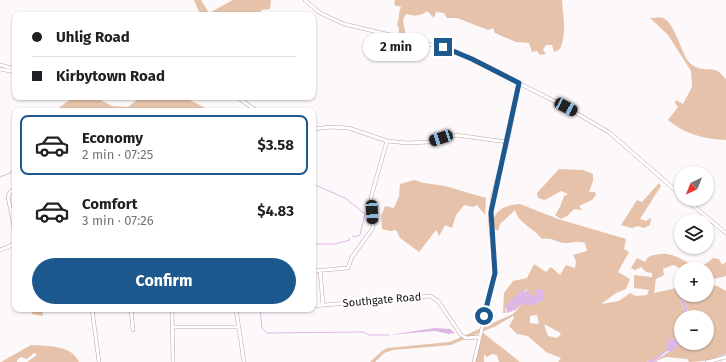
<!DOCTYPE html>
<html lang="en">
<head>
<meta charset="utf-8">
<style>
	:root { --surface:#fff; --page:#f2f2f2; --text:#202124; --muted:#757577; --line:#e0e0e0; --accent:#1d588f }
	body { margin:0; font-family:"Fira Sans",sans-serif; background:var(--page); color:var(--text); height:100vh; display:flex; flex-direction:column; font-size:15px; white-space:nowrap }
	* { box-sizing:border-box; margin:0 }
	p { font-size:13px; color:var(--muted) }
	.icon { flex:none; width:22px; height:22px; fill:none; stroke:currentColor; stroke-width:2; stroke-linecap:round; stroke-linejoin:round }
	.map { position:relative; flex:1; overflow:hidden }
	.side { position:absolute; left:12px; top:108px; width:304px; height:204px; display:flex; flex-direction:column; background:var(--surface); border-radius:8px; box-shadow:0 1px 3px #0004 }
	.side>* { flex:none }
	.banner { position:absolute; left:12px; top:12px; width:304px; height:88px; border-radius:8px; box-shadow:0 1px 3px #0004; display:grid; align-content:center; height:88px; padding:0 20px; background:var(--surface) }
	.needle { width:26px; rotate:223deg }
	.buttons { position:absolute; left:674px; top:166px; display:grid; gap:8px }
	.buttons a { display:grid; place-items:center; width:40px; height:40px; border-radius:50%; background:var(--surface); box-shadow:0 1px 3px #0004; font-size:20px }
	.end { position:absolute; width:18px; height:18px; margin:-9px; border:5px solid #1d588f; background:#fff; box-shadow:0 0 0 2px #fff }
	.from { border-radius:50% }
	.bubble { position:absolute; height:28px; border-radius:14px; background:var(--surface); box-shadow:0 1px 3px #0004; font-size:13px; font-weight:700; line-height:28px; text-align:center }
	.car { position:absolute; width:12px; height:24px; margin:-12px -6px; border-radius:5px; box-shadow:0 0 3px 1px #0007; background:linear-gradient(#222 24%,#8ab4d8 0 40%,#222 0 76%,#8ab4d8 0 86%,#222 0) }
	.banner b { display:flex; align-items:center; gap:14px; height:38px; font-size:15px }
	.banner b+b { border-top:1px solid var(--line) }
	.banner i { width:10px; height:10px; background:var(--text) }
	ul { padding:7px 0 0; list-style:none }
	li { display:flex; align-items:center; gap:12px; height:60px; margin:0 8px 6px; padding:0 12px; border:2px solid transparent; border-radius:8px }
	li div { flex:1 }
	li b { display:block; font-size:15px }
	li em { font-style:normal; font-weight:700 }
	li.active { border-color:var(--accent) }
	li>.icon { width:36px; height:36px; stroke-width:1.5 }
	.primary-button { display:flex; gap:8px; margin-top:auto; padding:8px 20px }
	.primary-button a { flex:1; height:46px; border-radius:24px; background:var(--accent); color:#fff; font-size:16px; font-weight:700; line-height:46px; text-align:center }
	.map>svg:first-child { display:block }
	.green { fill:#e5c2a9; fill-rule:evenodd }
	.water { fill:#deb8e5 }
	.lines { fill:none; stroke-linecap:round; stroke-linejoin:round }
	.stream { stroke:#deb8e5; stroke-width:1 }
	.minor-casing { stroke:#bba6a9; stroke-width:4 }
	.minor { stroke:#fff; stroke-width:3 }
	.route { stroke:#1d588f; stroke-width:5 }
	.labels { text-anchor:middle; dominant-baseline:central; stroke-width:4; stroke-linejoin:round; paint-order:stroke }
	.street-label { font-size:11px; fill:#1a1213; stroke:#fff }
</style>
</head>
<body>
<div class="map">
<svg width="726" height="362" viewBox="0 0 726 362">
	<rect width="100%" height="100%" fill="#fdf8f9"/>
	<path class="green" d="M194 0H201L209 13 233 0H271L270 9 261 10 260 15H193V12H199Z
		M395 0H562C563 17 567 33 560 49L554 52 552 45H546L543 50 546 54 540 55 537 51 532 52 529 43 516 42 495 33 493 28 488 30 457 18H447L444 13 436 12 434 18 427 11C420 17 414 16 406 14L403 20 406 37 399 36V29L397 24C400 18 398 13 401 7L394 5Z
		M650 18C654 18 660 17 663 18 674 22 681 51 688 61 698 73 709 67 717 71 720 72 723 76 726 79V140C705 139 684 134 668 120L678 107 675 103 676 100 683 104 692 87 691 71 668 35Z
		M73 97H101L102 101 112 106 128 107 137 100 150 97H184L211 111H55Z
		M559 169 583 170 593 174V181L589 192H595L596 195 592 200 579 206 582 210 574 209 567 216 561 219 555 215 560 207 564 196 568 194 561 191 545 200 538 198 537 193Z
		M414 180 424 183 445 186 486 198 485 215 477 205 473 207 464 205 456 215 452 228 445 225 439 236 436 230 419 252 400 238 396 230 390 231 382 229 381 216 385 206 394 208 399 196 400 184Z
		M659 183 661 186 640 219 646 221 651 218 650 225 644 228 638 226 632 228 621 225 637 200 642 202Z
		M520 204 558 219 626 239 624 249 629 252 618 272 630 279 626 289 616 293 601 304 619 301 630 293 636 296 647 295 649 290 634 288V275L652 277V273L646 272 641 267 635 270 631 268 637 258 645 262 648 257C654 255 660 253 667 254 683 256 697 275 713 258L719 259 722 265 726 262V276L710 280 707 278V269H682L673 265 663 269 664 275 656 279 654 293 681 287V295H707V285L717 286 726 291V354C714 359 702 362 689 362L687 359 666 357 654 362 681 343H707V317H690L684 300 687 299H681L686 317H681V334L674 340 669 338V348L652 360 646 362H558L561 358 546 352 528 336 517 334 509 326 514 318 513 316 496 326 451 345 393 350 384 353 375 362H370L382 351 387 348 450 342 513 314 522 304 540 303 536 293 535 295 531 296 527 289 505 309 506 313H503L504 293 513 281 527 278 534 264 546 272 551 267 560 275 566 265 575 268 576 261 573 255 587 251 585 243C575 240 571 244 563 243 555 241 551 237 542 239 534 228 519 224 515 210L500 224 498 231 491 227C494 210 504 205 520 204ZM537 315 539 324 530 323V316ZM544 324 559 332 561 334 557 338 548 336Z
		M32 309H42L43 316 32 314Z
		M482 332 520 362H499L497 355 492 354 487 357 484 354V362H474Z
		M31 345C47 346 72 345 79 362H27L37 355 34 353 27 359 21 357 17 360V362H1Z"/>
	<path class="water" d="M528 289 531 296 535 295 536 289 543 290V300C538 305 528 306 522 304L515 310 507 313 506 306 521 290 525 292Z
		M683 296 687 299 684 300 690 317H686L681 299Z
		M435 328 450 329 455 333 449 334 435 331 389 335Z
		M681 334C681 344 679 346 671 352L667 351 654 362H646L652 360 668 348 666 345 669 338 674 340Z"/>
	<g class="lines">
		<path class="stream" d="M188 111 195 110 208 111
			M0 177 10 173 15 167
			M313 184 345 198 365 214 360 235 354 237 352 235
			M313 244H335L350 240 349 238
			M260 309 262 328 267 333 363 332 369 335H389
			M655 362 657 361"/>
		<g class="minor-casing">
			<path id="minor" d="M305 0 320 13 344 24 453 50 566 107 610 133 681 195
				M0 65 15 69
				M0 69 15 72
				M237 97 257 111
				M313 129 330 127 349 128 387 141 407 143 430 142 456 135 507 142
				M15 188 10 192 8 197 15 231
				M685 199 726 233
				M0 250 15 244
				M320 270 323 305
				M313 271 348 268 352 257 373 228 371 197 387 141
				M313 306 430 296 438 301 461 335 466 338 479 337
				M92 309 99 362
				M131 309 133 330
				M172 309 173 362
				M236 309 244 362
				M174 327H239
				M474 362 495 273 490 218 493 195 508 139 519 83
				M707 362 726 357"/>
		</g>
		<use href="#minor" class="minor"/>
	</g>
	<g class="lines">
		<path class="route" d="M443 47 472 59 519 83 491 212 495 273 484 316"/>
	</g>
	<g class="labels">
		<g class="street-label">
			<text transform="translate(382 300) rotate(-5)">Southgate Road</text>
		</g>
	</g>
</svg>
<div class="buttons">
<a><svg class="needle" viewBox="-14 -14 28 28"><path d="M0-13l5 13h-10z" fill="#e53935"/><path d="M0 13l5-13h-10z" fill="#757577"/></svg></a>
<a><svg class="icon" aria-label="layers" viewBox="0 0 24 24"><path d="M12 4l9 5-9 5-9-5zM3 14l9 5 9-5"/></svg></a>
<a>+</a>
<a>−</a>
</div>
<i class="end from" style="left:484px;top:316px"></i>
<i class="end" style="left:443px;top:47px"></i>
<div class="bubble" style="left:363px;top:33px;width:66px">2 min</div>
<i class="car" style="left:566px;top:107px;rotate:118deg"></i>
<i class="car" style="left:441px;top:138px;rotate:252deg"></i>
<i class="car" style="left:372px;top:212px;rotate:177deg"></i>
<div class="banner">
<b><i class="from"></i>Uhlig Road</b>
<b><i></i>Kirbytown Road</b>
</div>
<section class="side">
<ul>
<li class="active"><svg class="icon" aria-label="car" viewBox="0 0 24 24"><path d="M5 17H2v-5l4-1 3-4h7l3 4 3 1v5h-3M9 17h6M6 11h13"/><circle cx="7" cy="17" r="2"/><circle cx="17" cy="17" r="2"/></svg><div><b>Economy</b><p>2 min · 07:25</p></div><em>$3.58</em></li>
<li><svg class="icon" aria-label="car" viewBox="0 0 24 24"><path d="M5 17H2v-5l4-1 3-4h7l3 4 3 1v5h-3M9 17h6M6 11h13"/><circle cx="7" cy="17" r="2"/><circle cx="17" cy="17" r="2"/></svg><div><b>Comfort</b><p>3 min · 07:26</p></div><em>$4.83</em></li>
</ul>
<div class="primary-button"><a>Confirm</a></div>
</section>
</div>
</body>
</html>
